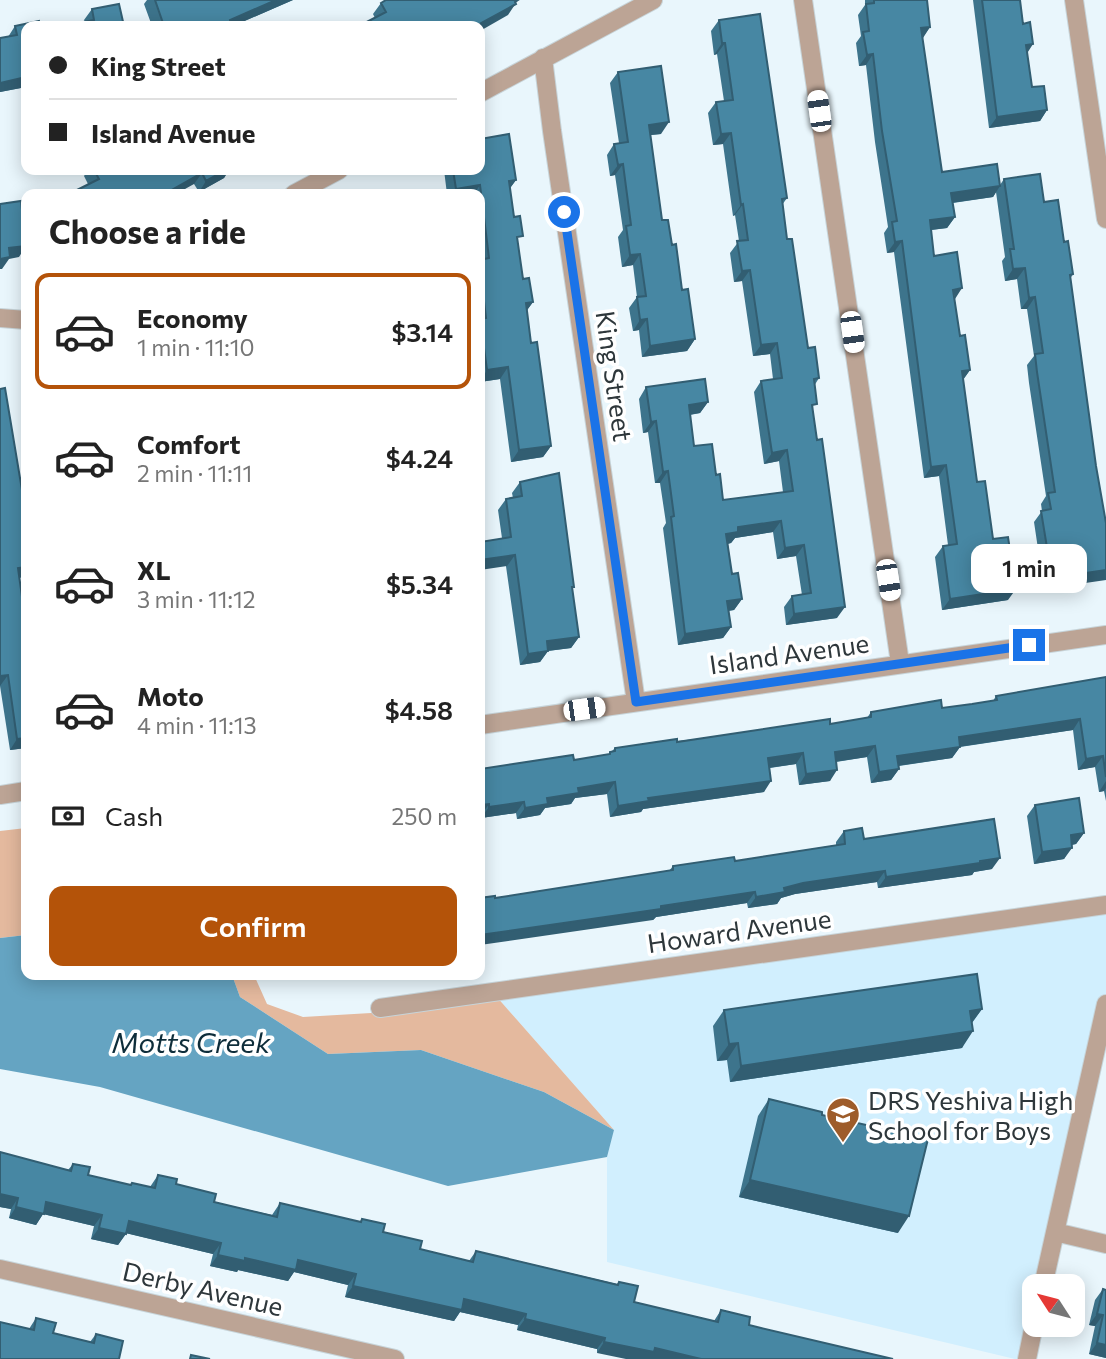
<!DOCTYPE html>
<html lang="en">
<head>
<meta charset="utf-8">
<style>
	:root { --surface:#fff; --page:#f2f2f2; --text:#222; --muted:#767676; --line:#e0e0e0; --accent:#b45309 }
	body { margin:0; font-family:Commissioner,sans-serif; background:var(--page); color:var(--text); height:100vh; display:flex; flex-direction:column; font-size:26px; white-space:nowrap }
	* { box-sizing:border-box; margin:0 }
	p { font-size:23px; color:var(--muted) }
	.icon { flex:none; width:38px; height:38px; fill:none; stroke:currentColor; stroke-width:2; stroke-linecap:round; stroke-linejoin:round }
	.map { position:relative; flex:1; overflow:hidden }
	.panel { position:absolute; left:21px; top:189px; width:464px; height:791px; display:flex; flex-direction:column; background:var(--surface); border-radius:14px; box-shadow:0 4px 18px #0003 }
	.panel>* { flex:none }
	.top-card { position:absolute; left:21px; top:21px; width:464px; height:154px; border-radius:14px; box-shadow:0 4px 18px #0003; display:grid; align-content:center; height:154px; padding:0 28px; background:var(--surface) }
	.needle { width:46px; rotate:306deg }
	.controls { position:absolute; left:1022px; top:1274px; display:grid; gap:14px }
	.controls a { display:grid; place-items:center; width:63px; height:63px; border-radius:14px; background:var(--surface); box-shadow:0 4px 18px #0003; font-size:35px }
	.end { position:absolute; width:32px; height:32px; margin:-16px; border:9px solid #1a73e8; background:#fff; box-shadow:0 0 0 4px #fff }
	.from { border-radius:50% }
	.bubble { position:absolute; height:49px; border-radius:14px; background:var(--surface); box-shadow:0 4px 18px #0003; font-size:23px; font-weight:600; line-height:49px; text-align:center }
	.car { position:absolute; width:21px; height:42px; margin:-21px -10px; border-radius:9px; box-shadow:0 0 5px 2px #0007; background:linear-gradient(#fff 24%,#345 0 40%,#fff 0 76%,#345 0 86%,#fff 0) }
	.top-card b { display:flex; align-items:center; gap:24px; height:66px; font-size:26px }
	.top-card b+b { border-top:2px solid var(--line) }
	.top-card i { width:18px; height:18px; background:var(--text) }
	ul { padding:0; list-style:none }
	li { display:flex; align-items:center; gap:21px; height:116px; margin:0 14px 10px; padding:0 14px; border:4px solid transparent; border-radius:14px }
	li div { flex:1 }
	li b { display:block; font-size:26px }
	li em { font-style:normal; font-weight:600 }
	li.selected { border-color:var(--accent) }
	li>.icon { width:63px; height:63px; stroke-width:1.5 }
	h2 { padding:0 28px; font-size:32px; line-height:84px }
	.pay { display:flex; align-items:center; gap:18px; height:77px; padding:0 28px; font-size:26px }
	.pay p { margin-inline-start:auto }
	.button { display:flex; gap:14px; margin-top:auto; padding:14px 28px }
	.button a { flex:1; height:80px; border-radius:14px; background:var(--accent); color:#fff; font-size:28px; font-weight:600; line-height:80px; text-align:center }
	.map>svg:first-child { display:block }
	.built { fill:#d1effe }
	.green { fill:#e4b99e }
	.water { fill:#65a4c2 }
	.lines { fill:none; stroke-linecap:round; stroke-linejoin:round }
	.minor-casing { stroke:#c7d4d9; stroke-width:20 }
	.minor { stroke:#bca495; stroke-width:18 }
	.wall { fill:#3d748c }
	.shaded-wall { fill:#325e72 }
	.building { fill:#4787a3; stroke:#325e72; stroke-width:2 }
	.route { stroke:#1a73e8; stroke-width:9 }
	.labels { text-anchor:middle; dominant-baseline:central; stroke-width:7; stroke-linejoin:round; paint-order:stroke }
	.street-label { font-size:26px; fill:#2e373b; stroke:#fff }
	.poi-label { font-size:26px; fill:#2e373b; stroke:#fff; text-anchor:start }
	.water-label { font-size:28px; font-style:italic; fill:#0e2d3a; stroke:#fff }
</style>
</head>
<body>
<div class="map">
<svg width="1106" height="1359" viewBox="0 0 1106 1359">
	<rect width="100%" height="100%" fill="#e9f6fc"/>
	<path class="built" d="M1106 910V1009L1044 1286H1034V1325L1028 1359H1015L607 1262V1157L614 1130 496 996Z"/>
	<path class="green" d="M26 828V935L0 938V831Z
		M232 975H254L267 1004 303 1017 388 1012 496 996 614 1130 544 1092 421 1050 328 1054 240 997Z"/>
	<path class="water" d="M26 935V975H232L240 997 328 1054 421 1050 544 1092 614 1130 607 1157 448 1186 100 1087 0 1069V938Z"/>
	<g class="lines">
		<g class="minor-casing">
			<path id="minor" d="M803 0 900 663
				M1074 0 1106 219
				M543 58 552 131 636 702
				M480 93 653 0
				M294 194 339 170
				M0 318 26 320
				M480 725 1106 635
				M0 795 26 791
				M380 1008 1106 905
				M1055 1232 1106 1244
				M0 1269 395 1359
				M1043 1286 1106 1004
				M1027 1359 1034 1325"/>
		</g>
		<use href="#minor" class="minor"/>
	</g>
	<path class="wall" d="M147 0H293L233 26H152L144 4Z
		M865 0H927L930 27 922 38 942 172 1000 185 1004 179 1044 202 1064 242 1073 274 1070 279 1096 466 1106 523 1044 589 1034 522 1042 511 1041 504 1046 496 1029 383 1027 365 1034 356 1027 309H1021L1017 279 1005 281 1002 261 1005 257 996 192 993 197 953 203 955 217 947 228 931 230 934 256 954 299 960 336 970 370 963 380 977 482 993 539 1008 600 942 610 935 557 943 546 948 545 939 476 924 478 894 252 887 253 884 233 888 227 875 142 866 65 859 66 856 43 861 36 858 15 865 5Z
		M973 0H1020L1032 87 1047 110 1040 121 989 128Z
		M381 3 508 15 375 18 373 14Z
		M92 9 124 26 85 22 84 20Z
		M719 20 787 198 782 205 787 239 808 348 819 378 814 386 813 410 837 618 786 625 784 607 792 596 802 595 796 556 777 559 773 532 735 538 731 543 728 544 732 574 742 599 734 610 728 611 731 627 723 638 678 645 663 528 666 523 660 483H655L648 432 643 433 639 399 646 387 708 402 700 413 690 415 694 446 716 475 723 500 783 492 779 461 764 464 754 392 761 381 773 379 770 354 753 356 742 281 734 282 730 253 739 241 735 215 733 216 723 144 713 145 708 113 716 102 724 101 717 54 714 55 711 31Z
		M15 26H26V87L0 92V38L8 37Z
		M618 72 661 134 650 135 662 220 672 245 682 290 695 339 687 351 642 357 639 330 633 331 629 308 637 297 633 265 622 267 618 237 623 230 615 175 610 176 607 155 614 144 619 143 610 83Z
		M88 170H229L224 178 199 192 194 184H88L84 176Z
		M444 170H480L516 180 510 188 523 279 533 302 527 310 531 343 551 446 543 457 511 462 500 379 480 382V194H447Z
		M0 389 26 514 23 518V577L19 578 26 748 10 750 0 686Z
		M520 482 572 590 579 637 571 648 548 651 540 662 520 665 498 510 506 499 513 498 512 493Z
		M1106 677V801L1104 791 1099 792 1095 767 1078 770 1073 730 960 747 952 758 899 766V769L891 780 871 783 867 757 836 762 830 781 799 785 796 764 770 768 764 792 643 809 641 812 610 817 607 794 575 798 571 804 545 808 540 815 517 819 516 813 481 818 480 769 574 760 608 755 615 748 830 724 867 718 871 712 942 708 993 701 996 696Z
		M1035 805 1084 833 1076 844 1072 845 1064 859 1034 864 1027 816Z
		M844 831 864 839 992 869 974 872 972 875 878 888 877 882 795 894 781 898 777 904 748 908 747 903 656 917 653 920 495 898 669 871 673 866 735 861 836 845V842Z
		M982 1009 972 1023 962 1048 730 1082 727 1060 717 1061 713 1026 724 1010Z
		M769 1099 822 1115 898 1233 739 1197 758 1116Z
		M73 1164 88 1175 130 1185 132 1183 150 1187 158 1175 214 1202 272 1215 280 1203 360 1222 362 1219 383 1232 420 1249 469 1261 476 1251 617 1284 619 1282 634 1302 714 1321 721 1310 750 1317 597 1353V1349L517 1330 518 1325 460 1312 454 1321 345 1297 348 1285 294 1272 288 1281 238 1270 237 1272 210 1266 213 1254 126 1233 118 1245 91 1239 94 1226 43 1214 36 1225 9 1218 11 1209 0 1207 68 1170Z
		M1103 1289 1106 1358 1089 1354 1095 1326 1089 1325 1095 1300Z
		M36 1318 53 1333 90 1342 96 1334 119 1359 29 1329Z"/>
	<path class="shaded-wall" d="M276 0H293L233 26H224L230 20Z
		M518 0 508 15 480 31V26H476Z
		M930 27 923 38 913 39 921 28Z
		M722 43H725L717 54 714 55Z
		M1033 44 1026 55V45Z
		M873 54 866 65 859 66 867 55Z
		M26 77V87L0 92V83Z
		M1047 110 1040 121 989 128 997 117Z
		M669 122 661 134 641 136 649 125Z
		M731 133 723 144 713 145 721 134Z
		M623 164 615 175 610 176 618 165Z
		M226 170H229L224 178 199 192 206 181Z
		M202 173 194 184 176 194H167L170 191Z
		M516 180 508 191 509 181Z
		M480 185 474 194H452L456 189Z
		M1000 186 993 197 943 204 951 193Z
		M743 204 735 215 733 216 741 205Z
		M955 217 947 228 922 231 930 220Z
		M902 241 894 252 887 253 895 242Z
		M26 246 19 257 9 259 2 269H0V259L9 248Z
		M640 254 633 265 622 267 630 255Z
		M1025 268 1017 279 1005 281 1013 269Z
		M750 270 742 281 734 282 742 271Z
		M962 288 955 299 953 290Z
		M1035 297 1027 309H1021L1029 298Z
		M533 302 525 313 526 303Z
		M647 319 639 330 633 331 640 320Z
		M695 339 687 351 642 357 650 346Z
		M777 343 770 354 753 356 761 345Z
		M508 367 500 379 480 382 487 370Z
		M970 370 962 381V371Z
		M708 402 700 413 681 416 689 405Z
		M656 421 648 432 643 433 651 422Z
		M551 446 543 457 511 462 519 450Z
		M787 450 779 461 764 464 772 453Z
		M946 465 939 476 924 478 931 467Z
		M668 471 660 483H655L663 472Z
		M781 521 773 532 735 538 731 543 719 545 726 534 738 527Z
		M804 545 796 556 777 559 785 548Z
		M515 555 507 566 480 570V560Z
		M26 567V572L23 577 10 579 18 568Z
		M1106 570V580L1044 589 1052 578Z
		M1016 589 1008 600 942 610 950 599Z
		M742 599 734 610 719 612 727 601Z
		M845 607 837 618 786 625 794 614Z
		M731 627 723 638 678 645 685 634Z
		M579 637 571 648 539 652 547 641Z
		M548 651 540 662 520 665 528 654Z
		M8 675 0 686V676Z
		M1080 719 1073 730 951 748 959 737Z
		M26 738V748L10 750 17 739Z
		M875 746 867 757 827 763 835 752Z
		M960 747 952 758 889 767 897 756Z
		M803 753 796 764 760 769 768 758Z
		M1103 756 1095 767 1078 770 1086 759Z
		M899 769 891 780 871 783 879 772Z
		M837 770 830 781 799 785 806 774Z
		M771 781 764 792 643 809 641 812 610 817 618 806 648 798Z
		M1106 781V788L1104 791 1099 792Z
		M615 782 607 794 575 798 571 804 545 808 540 815 517 819 525 808 547 798 578 788Z
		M524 802 516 813 481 818 489 807Z
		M489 804 481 815H480V805Z
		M1084 833 1076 844 1063 846 1071 835Z
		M1072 848 1064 859 1034 864 1042 852Z
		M1000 858 992 869 974 872 972 875 878 888 886 877Z
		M885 871 877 882 795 894 781 898 777 904 748 908 756 897 784 888 803 883Z
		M755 892 747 903 656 917 653 920 480 945V935Z
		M982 1009 970 1025V1011Z
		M973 1031 962 1048 730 1082 741 1066Z
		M738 1043 727 1060 717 1061 729 1044Z
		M750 1180 909 1216 898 1233 739 1197Z
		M0 1194 18 1198 11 1209 0 1207Z
		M46 1202 102 1215 94 1226 43 1214 36 1225 9 1218 16 1207Z
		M129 1221 221 1243 213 1254 121 1232Z
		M99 1228 126 1234 118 1245 91 1239Z
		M218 1255 245 1258 298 1260 356 1274 348 1285 294 1272 288 1281 238 1270 237 1272 210 1266Z
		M353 1286 464 1299 526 1314 518 1325 460 1312 454 1321 345 1297Z
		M1097 1314 1103 1315 1095 1326 1089 1325Z
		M525 1319 605 1338 597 1349 517 1330Z
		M604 1342 655 1348 701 1359H626L597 1353Z
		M1097 1343 1106 1345V1358L1089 1354Z"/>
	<path class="building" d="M155 0H276L230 20 231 24 224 26H164Z
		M386 0H518L515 2 516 4 476 26H359L386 12 381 3Z
		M874 0H927L930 27 921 28 942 172 997 164 1000 186 951 193 955 217 930 220 934 256 957 252 962 288 953 290 960 336 965 335 970 370 962 371 977 482 985 481 993 539 1008 537 1016 589 950 599 943 546 957 544 946 465 931 467 902 241 895 242 892 222 897 221 882 131 873 54 867 55 863 32 869 31 866 4 874 3Z
		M982 0H1020L1023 24 1030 22 1033 44 1026 45 1032 87 1044 86 1047 110 997 117Z
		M119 4 124 26H62L94 20 92 9Z
		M760 14 787 198 782 199 787 239H792L808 348 815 347 819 378 814 379 817 404 812 405 817 440 822 439 845 607 794 614 792 596 811 593 804 545 785 548 781 521 738 527V532L726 534 732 574 738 573 742 599 727 601 731 627 685 634 671 517 674 516 668 471 663 472 656 421 651 422 646 387 705 379 708 402 689 405 694 446 712 444 716 475 720 474 723 500 793 491 787 450 772 453 761 381 782 378 777 343 761 345 750 270 742 271 737 241 748 240 743 204 741 205 731 133 721 134 716 102 733 100 725 43H722L719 20Z
		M39 21 40 26H26V77L0 83V38L17 35 15 26Z
		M661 66 669 122 649 125 662 220H668L672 245 676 244 682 290 688 289 695 339 650 346 647 319 640 320 637 297 646 296 640 254 630 255 626 226 631 225 623 164 618 165 614 144 628 142 618 72Z
		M509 134 516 180 509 181 514 217 520 216 523 236 517 237 523 279 529 278 533 302 526 303 531 343 537 342 551 446 519 450 508 367 487 370 480 319 486 318 480 268V260L489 258 480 185 456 189 453 170H480V139Z
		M94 170H226L206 181 202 173 170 191 171 194H69L99 179Z
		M1040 174 1044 202 1058 200 1064 242 1068 241 1073 274 1070 275 1096 466 1106 523V570L1052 578 1041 511 1051 509 1048 493 1055 492 1037 372 1035 354 1043 353 1035 297 1029 298 1025 268 1013 269 1010 249H1014L1004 179Z
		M21 201 26 246 9 248 10 257 0 259V204Z
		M5 388 26 514 23 515 26 539V567L18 568 26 625V738L17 739 8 675 0 676V389Z
		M559 473 574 587H572L579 637 547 641 548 651 528 654 515 555 480 560V542L511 537 506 499 522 496 520 482Z
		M1106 677V777L1103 756 1086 759 1080 719 959 737 960 747 897 756 899 769 879 772 875 746 835 752 837 770 806 774 803 753 768 758 771 781 648 798 649 801 618 806 615 782 578 788 579 793 547 798 548 804 525 808 524 802 489 807V804L480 805V769L573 755 574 760 610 754V752L615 751V748L677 739V742L830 719V724L871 717V712L941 700 942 708 972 704 997 700 996 696Z
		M1079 798 1084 833 1071 835 1072 848 1042 852 1035 805Z
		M994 819 1000 858 980 861V863L886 877 885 871 803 883 784 888 785 892 756 897 755 892 661 906V909L480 935V898L495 896V898L673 870V866L734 857 735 861 845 844 844 831 862 828 864 839Z
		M977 974 982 1009 970 1011 973 1031 741 1066 738 1043 729 1044 724 1010Z
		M769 1099 822 1112V1115L928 1139 909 1216 750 1180Z
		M0 1152 71 1171 73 1164 90 1167 88 1175 131 1185 132 1183 155 1188 158 1175 177 1179 176 1184 216 1194 214 1202 277 1217 280 1203 361 1222 362 1219 385 1224 383 1232 422 1241 420 1249 473 1262 476 1251 618 1285 619 1282 638 1286 634 1302 718 1322 721 1310 750 1317 749 1325 761 1328 893 1359H701L655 1348 654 1352 604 1342 605 1338 525 1319 526 1314 464 1299 462 1310 353 1286 356 1274 298 1260 296 1270 245 1258V1261L218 1255 221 1243 129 1221 126 1234 99 1228 102 1215 46 1202 44 1214 16 1207 18 1198 0 1194Z
		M1103 1289 1106 1290V1345L1097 1343 1103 1315 1097 1314Z
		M36 1318 56 1323 53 1333 94 1343 96 1334 123 1341 119 1359H0V1322L34 1330Z
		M191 1355 210 1359H190Z"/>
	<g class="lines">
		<path class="route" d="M564 212 636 702 1029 645"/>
	</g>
	<defs>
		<g id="school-pin" transform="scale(1.75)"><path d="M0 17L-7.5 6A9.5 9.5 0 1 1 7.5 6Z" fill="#9e5c2a" stroke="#fff"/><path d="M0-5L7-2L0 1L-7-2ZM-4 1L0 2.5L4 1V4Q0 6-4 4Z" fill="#fff"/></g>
	</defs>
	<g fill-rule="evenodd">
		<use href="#school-pin" x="843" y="1114"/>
	</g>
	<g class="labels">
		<g class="street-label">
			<text transform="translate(615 376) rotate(82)">King Street</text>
			<text transform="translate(789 653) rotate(-8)">Island Avenue</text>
			<text transform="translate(739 930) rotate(-8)">Howard Avenue</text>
			<text transform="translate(203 1288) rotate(13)">Derby Avenue</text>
		</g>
		<g class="poi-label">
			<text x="868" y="1099">DRS Yeshiva High<tspan x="868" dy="30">School for Boys</tspan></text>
		</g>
		<g class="water-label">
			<text x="191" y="1042">Motts Creek</text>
		</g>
	</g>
</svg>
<div class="controls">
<a><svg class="needle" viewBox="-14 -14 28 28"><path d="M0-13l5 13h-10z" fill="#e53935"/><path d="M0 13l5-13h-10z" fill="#767676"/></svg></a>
</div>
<i class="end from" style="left:564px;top:212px"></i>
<i class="end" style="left:1029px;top:645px"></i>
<div class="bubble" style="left:971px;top:544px;width:116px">1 min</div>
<i class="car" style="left:819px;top:111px;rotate:352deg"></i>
<i class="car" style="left:852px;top:332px;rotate:172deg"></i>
<i class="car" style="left:888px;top:580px;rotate:171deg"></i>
<i class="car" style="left:584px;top:709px;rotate:82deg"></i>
<div class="top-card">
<b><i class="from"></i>King Street</b>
<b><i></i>Island Avenue</b>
</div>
<section class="panel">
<h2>Choose a ride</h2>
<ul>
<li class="selected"><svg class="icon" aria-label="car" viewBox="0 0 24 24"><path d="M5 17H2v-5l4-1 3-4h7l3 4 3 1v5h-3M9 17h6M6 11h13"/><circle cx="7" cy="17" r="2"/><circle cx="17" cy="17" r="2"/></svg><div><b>Economy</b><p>1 min · 11:10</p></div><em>$3.14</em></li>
<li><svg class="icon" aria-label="car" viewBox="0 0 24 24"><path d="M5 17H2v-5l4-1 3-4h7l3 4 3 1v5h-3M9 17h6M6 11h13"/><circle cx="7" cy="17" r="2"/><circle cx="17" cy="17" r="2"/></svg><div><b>Comfort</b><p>2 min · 11:11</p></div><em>$4.24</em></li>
<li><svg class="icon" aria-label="car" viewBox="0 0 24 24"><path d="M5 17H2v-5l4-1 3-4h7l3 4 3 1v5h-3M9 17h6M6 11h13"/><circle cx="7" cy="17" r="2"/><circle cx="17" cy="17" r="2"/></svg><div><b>XL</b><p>3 min · 11:12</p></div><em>$5.34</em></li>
<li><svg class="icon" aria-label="car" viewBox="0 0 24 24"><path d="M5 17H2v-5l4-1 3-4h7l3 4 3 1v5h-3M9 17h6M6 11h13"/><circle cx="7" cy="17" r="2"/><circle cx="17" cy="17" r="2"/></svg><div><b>Moto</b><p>4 min · 11:13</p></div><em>$4.58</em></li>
</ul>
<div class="pay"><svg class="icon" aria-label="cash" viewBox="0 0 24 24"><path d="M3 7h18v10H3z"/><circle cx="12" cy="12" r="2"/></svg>Cash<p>250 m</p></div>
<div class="button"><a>Confirm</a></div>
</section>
</div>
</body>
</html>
